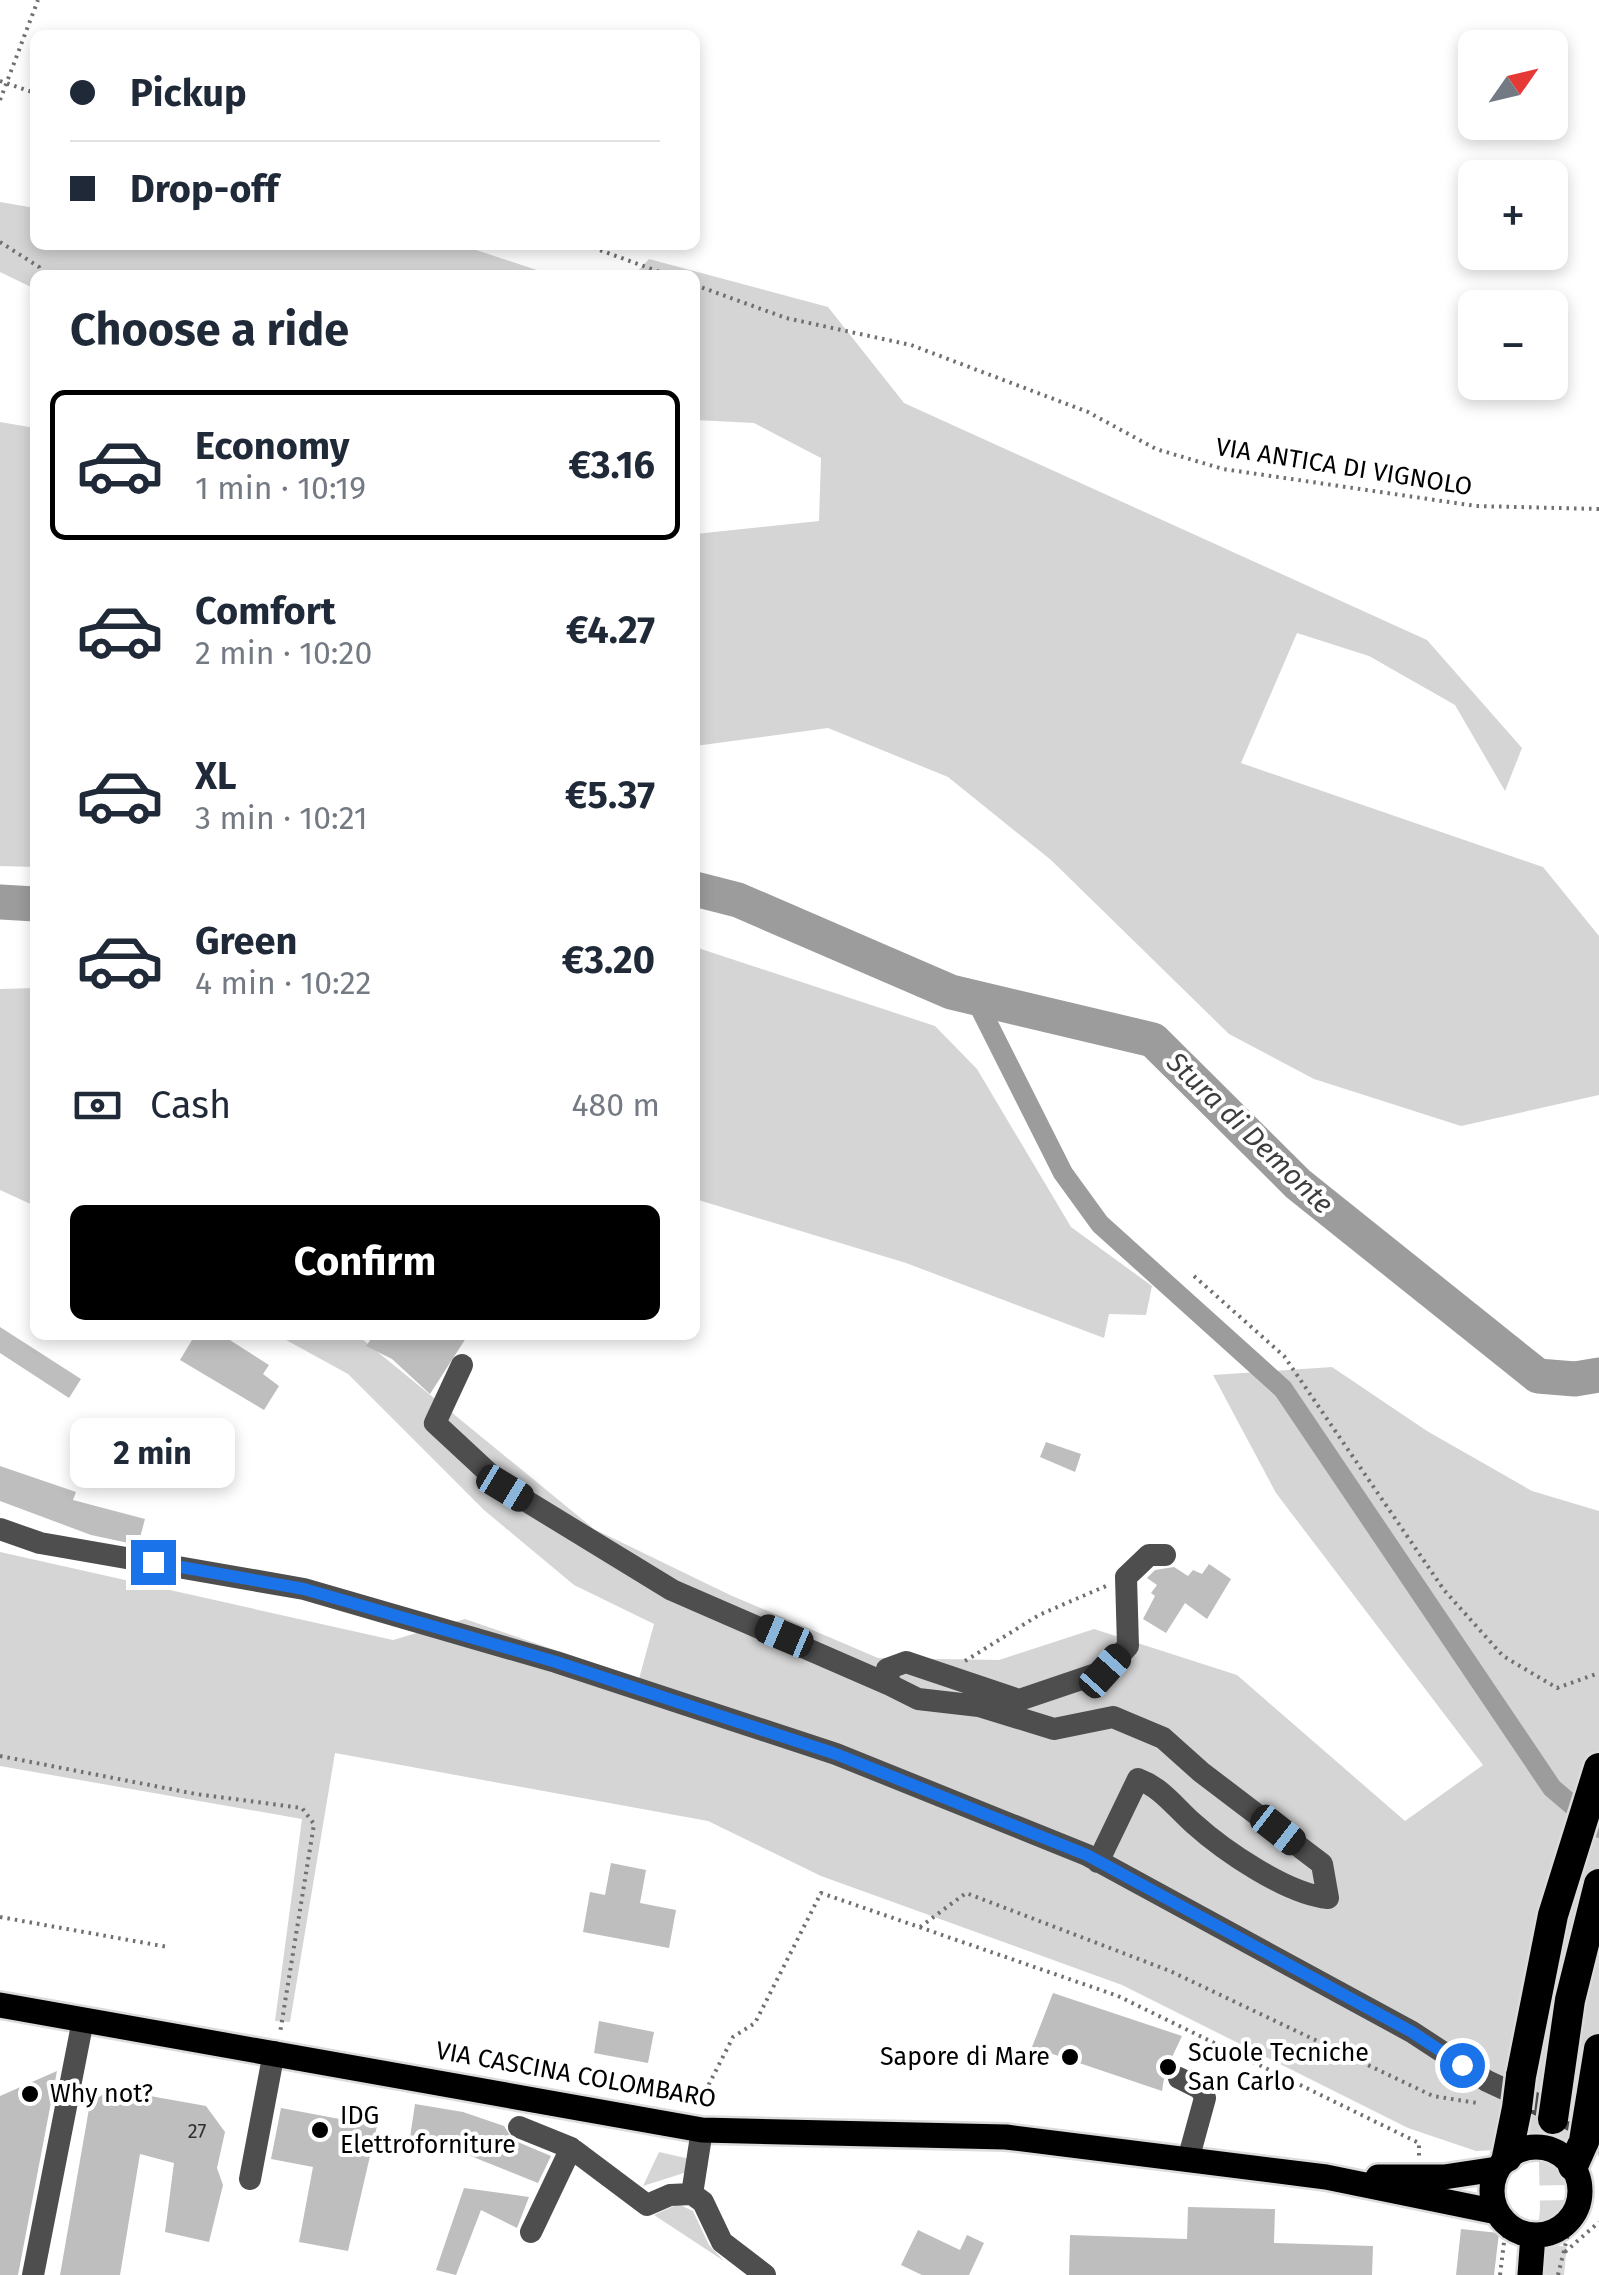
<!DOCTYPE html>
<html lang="en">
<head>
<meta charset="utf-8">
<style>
	:root { --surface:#fff; --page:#f6f6f7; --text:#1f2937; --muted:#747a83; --line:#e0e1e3; --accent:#000 }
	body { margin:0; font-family:"Fira Sans",sans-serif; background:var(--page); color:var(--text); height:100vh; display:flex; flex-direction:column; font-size:38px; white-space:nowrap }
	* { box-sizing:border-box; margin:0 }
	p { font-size:32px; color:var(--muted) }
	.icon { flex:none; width:55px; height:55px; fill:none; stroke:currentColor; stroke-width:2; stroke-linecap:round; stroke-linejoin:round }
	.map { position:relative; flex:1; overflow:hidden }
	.panel { position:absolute; left:30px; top:270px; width:670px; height:1070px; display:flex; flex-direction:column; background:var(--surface); border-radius:15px; box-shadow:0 5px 15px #0003 }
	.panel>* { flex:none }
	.top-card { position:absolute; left:30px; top:30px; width:670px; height:220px; border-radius:15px; box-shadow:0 5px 15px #0003; display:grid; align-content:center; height:220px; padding:0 40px; background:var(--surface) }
	.needle { width:65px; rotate:56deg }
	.tools { position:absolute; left:1458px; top:30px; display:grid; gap:20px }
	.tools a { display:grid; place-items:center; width:110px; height:110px; border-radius:15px; background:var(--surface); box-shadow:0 5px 15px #0003; font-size:50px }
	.end { position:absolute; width:45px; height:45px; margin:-22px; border:12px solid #1a73e8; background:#fff; box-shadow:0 0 0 5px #fff }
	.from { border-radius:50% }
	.bubble { position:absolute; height:70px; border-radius:15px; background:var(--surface); box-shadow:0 5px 15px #0003; font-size:32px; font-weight:700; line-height:70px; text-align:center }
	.car { position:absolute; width:30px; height:60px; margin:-30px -15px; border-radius:12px; box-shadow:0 0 8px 2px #0007; background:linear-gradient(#222 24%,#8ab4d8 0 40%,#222 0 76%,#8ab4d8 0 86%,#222 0) }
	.top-card b { display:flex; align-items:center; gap:35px; height:95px; font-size:38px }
	.top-card b+b { border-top:2px solid var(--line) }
	.top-card i { width:25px; height:25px; background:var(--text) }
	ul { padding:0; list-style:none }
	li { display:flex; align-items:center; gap:30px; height:150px; margin:0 20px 15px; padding:0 20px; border:5px solid transparent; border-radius:15px }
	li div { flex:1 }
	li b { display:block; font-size:38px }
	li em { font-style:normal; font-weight:700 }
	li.active { border-color:var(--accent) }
	li>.icon { width:90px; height:90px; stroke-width:1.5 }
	h2 { padding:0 40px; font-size:45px; line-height:120px }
	.pay { display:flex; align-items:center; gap:25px; height:110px; padding:0 40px; font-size:38px }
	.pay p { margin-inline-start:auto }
	.button { display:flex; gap:20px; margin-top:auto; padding:20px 40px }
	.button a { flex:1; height:115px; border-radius:15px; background:var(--accent); color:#fff; font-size:40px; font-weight:700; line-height:115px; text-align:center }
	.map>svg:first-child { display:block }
	.green { fill:#d5d5d5 }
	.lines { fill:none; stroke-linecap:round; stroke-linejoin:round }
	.canal { stroke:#9c9c9c; stroke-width:20 }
	.river { stroke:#9c9c9c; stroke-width:35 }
	.building { fill:#bebebe }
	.highway-tunnel { stroke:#d9d9d9; stroke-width:30; stroke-dasharray:30 15; stroke-linecap:butt }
	.major-casing { stroke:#dbdbdb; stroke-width:30 }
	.highway-casing { stroke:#dbdbdb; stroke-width:35 }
	.path { stroke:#707070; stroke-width:4; stroke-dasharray:2.5 5; stroke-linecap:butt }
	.minor { stroke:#4e4e4e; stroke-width:22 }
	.major { stroke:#000; stroke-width:25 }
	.highway { stroke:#000; stroke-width:30 }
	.highway-bridge-casing { stroke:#dbdbdb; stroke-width:35; stroke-linecap:butt }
	.highway-bridge { stroke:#000; stroke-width:30 }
	.route { stroke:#1a73e8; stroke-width:12 }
	.poi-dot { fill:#000; stroke:#fff; stroke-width:4 }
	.labels { text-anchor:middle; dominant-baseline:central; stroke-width:8; stroke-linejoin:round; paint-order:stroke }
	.number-label { font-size:20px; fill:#303030 }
	.street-label { font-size:25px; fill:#000; stroke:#fff }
	.poi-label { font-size:25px; fill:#000; stroke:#fff; text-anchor:start }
	.water-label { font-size:28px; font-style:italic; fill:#3d3d3d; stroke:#fff }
</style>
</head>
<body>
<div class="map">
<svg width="1599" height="2275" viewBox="0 0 1599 2275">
	<rect width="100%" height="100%" fill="#fff"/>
	<path class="green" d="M0 202 35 208V245H250L278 250 464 246 552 275H35V289L0 272Z
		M649 259 828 307 904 403 1427 640 1522 748 1505 791 1455 705 1369 656 1297 633 1241 763 1543 867 1599 936V1095L1461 1126 1314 1079 1229 1034 1051 860 948 777 828 728 695 746V534L819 521 821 458 754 423 695 420V275H634Z
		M0 422 35 428V867L0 866Z
		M695 947 935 1026 977 1069 1071 1227 1152 1286 1146 1315 1109 1314 1104 1338 906 1263 695 1199Z
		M35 988V1206L0 1190V989Z
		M277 1335H357L594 1529 730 1595 878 1658 999 1660 1094 1629 1237 1675 1405 1821 1483 1765 1276 1493 1213 1375 1332 1367 1427 1431 1532 1491 1599 1511V2157L1593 2145 1476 2151 1408 2128 1122 1985 821 1876 708 1821 335 1753 290 2022 275 2021 302 1819 0 1766V1552L393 1640 465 1619 639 1679 654 1624 574 1585 484 1510 348 1374Z
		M659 2152 690 2159 687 2172 643 2186Z
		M678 2204 693 2211 709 2245 724 2261 654 2215Z"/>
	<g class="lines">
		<path class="canal" d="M975 998 1063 1173 1100 1224 1283 1389 1552 1788 1599 1828"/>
		<path class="river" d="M695 889 738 900 951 992 1153 1040 1298 1184 1538 1376 1575 1379 1599 1375
			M0 902 35 904"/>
	</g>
	<path class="building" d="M0 1327 81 1379 69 1398 0 1353Z
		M195 1335H222L269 1365 263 1374 279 1386 264 1410 180 1360Z
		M374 1335H468L430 1394 392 1359 366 1346Z
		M1046 1442 1081 1454 1075 1472 1040 1457Z
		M0 1466 76 1492 73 1500 145 1519 138 1545 91 1535 0 1501Z
		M1209 1564 1231 1579 1207 1619 1185 1603 1166 1633 1143 1619 1155 1596 1151 1593 1157 1585 1147 1578 1155 1570 1174 1567 1188 1576 1193 1570 1202 1574Z
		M611 1863 646 1870 640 1903 676 1910 669 1948 583 1932 590 1892 605 1895Z
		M1053 1993 1182 2036 1165 2072 1162 2091 1032 2047Z
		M599 2021 654 2032 648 2063 594 2053Z
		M57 2071 18 2275H0V2096Z
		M111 2089 206 2106 225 2132 217 2168 223 2185 209 2242 165 2232 174 2163 140 2154 120 2275H60L90 2103Z
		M415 2104 463 2112 504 2126 513 2140 551 2156 538 2183 443 2145 440 2154 408 2151Z
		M281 2108 377 2126 348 2251 299 2242 313 2167 271 2159Z
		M464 2188 529 2197 517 2228 481 2210 456 2275 436 2270Z
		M1188 2207 1275 2209 1274 2243 1373 2246 1372 2275H1069L1070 2235 1187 2239Z
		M1461 2229 1499 2233 1494 2275H1456Z
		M918 2230 960 2250 967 2235 984 2243 969 2275H922L901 2265Z"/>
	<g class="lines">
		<path class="highway-tunnel" d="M1549 2275 1555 2209 1553 2119"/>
		<g class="major-casing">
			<path id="major" d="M0 2005 702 2130 1006 2137 1326 2177 1497 2212
				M1492 2191a44 44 0 1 1 88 0a44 44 0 1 1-88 0Z
				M1378 2177H1444L1497 2169
				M1530 2275 1533 2235"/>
		</g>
		<g class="highway-casing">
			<path id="highway" d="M1521 2076 1553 1915 1599 1768
				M1507 2157 1517 2108
				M1573 2166 1584 2141"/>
		</g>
		<path class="path" d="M0 81 35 93
			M0 100 38 0
			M0 242 39 267 43 275
			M586 245 668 275
			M695 285 786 318 911 345 1088 412 1156 449 1223 469 1476 506 1599 509
			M1194 1276 1284 1356 1444 1590 1503 1656 1557 1688 1599 1673
			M965 1661 1039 1615 1106 1586
			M0 1756 196 1794 302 1808 314 1824 280 2033
			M0 1917 168 1947
			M920 1927 966 1893 1170 1971 1433 2096 1477 2103
			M702 2106 703 2096 733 2037 755 2023 821 1893 1118 1996 1419 2143V2156
			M1565 2252 1599 2222
			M1500 2275 1505 2234
			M1558 2275 1572 2218"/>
		<path class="minor" d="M462 1365 435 1423 505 1488 672 1590 890 1685
			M0 1529 40 1543 304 1589 556 1662 836 1754 1087 1855 1412 2032 1487 2081 1599 2133
			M1098 1862 1138 1779C1162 1788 1174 1806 1193 1823 1224 1851 1287 1894 1328 1898L1322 1864 1201 1772 1163 1738 1113 1717 1054 1729 979 1706 918 1699 890 1685 887 1669 906 1662 1019 1700 1105 1671 1128 1646 1126 1577 1149 1555H1165
			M1179 2078 1201 2089 1205 2098 1188 2160
			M519 2127 571 2148
			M702 2130 692 2194 703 2202 722 2242 765 2275
			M250 2179 274 2052
			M531 2232 571 2148 647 2205 670 2195 692 2194
			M33 2275 83 2020"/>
		<use href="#major" class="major"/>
		<use href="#highway" class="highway"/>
		<g class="highway-bridge-casing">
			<path id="highway-bridge" d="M1517 2108 1521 2076
				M1553 2119 1570 2000 1599 1884
				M1584 2141 1599 2049"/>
		</g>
		<use href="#highway-bridge" class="highway-bridge"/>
	</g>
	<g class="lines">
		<path class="route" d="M153 1562 304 1589 556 1662 836 1754 1087 1855 1412 2032 1462 2065"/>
	</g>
	<g class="poi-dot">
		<circle cx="1070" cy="2057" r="10"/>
		<circle cx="1168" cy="2067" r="10"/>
		<circle cx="30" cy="2094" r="10"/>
		<circle cx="320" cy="2130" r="10"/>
	</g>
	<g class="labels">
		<g class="number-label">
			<text x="197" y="2131">27</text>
		</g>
		<g class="street-label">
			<text transform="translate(1344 467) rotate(9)">VIA ANTICA DI VIGNOLO</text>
			<text transform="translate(576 2075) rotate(10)">VIA CASCINA COLOMBARO</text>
		</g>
		<g class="poi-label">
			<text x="1188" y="2053">Scuole Tecniche<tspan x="1188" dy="29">San Carlo</tspan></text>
			<text x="1050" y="2057" text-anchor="end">Sapore di Mare</text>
			<text x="50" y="2094">Why not?</text>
			<text x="340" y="2116">IDG<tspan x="340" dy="29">Elettroforniture</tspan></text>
		</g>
		<g class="water-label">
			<text transform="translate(1250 1133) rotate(44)">Stura di Demonte</text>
		</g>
	</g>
</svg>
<div class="tools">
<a><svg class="needle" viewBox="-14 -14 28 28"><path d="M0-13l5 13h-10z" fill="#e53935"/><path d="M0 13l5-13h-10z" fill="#747a83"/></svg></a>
<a>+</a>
<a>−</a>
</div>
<i class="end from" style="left:1462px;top:2065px"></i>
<i class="end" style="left:153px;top:1562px"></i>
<div class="bubble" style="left:70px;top:1418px;width:165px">2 min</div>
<i class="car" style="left:505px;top:1488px;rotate:121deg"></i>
<i class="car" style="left:784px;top:1636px;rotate:293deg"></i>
<i class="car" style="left:1105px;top:1671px;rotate:42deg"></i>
<i class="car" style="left:1278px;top:1830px;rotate:128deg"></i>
<div class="top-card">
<b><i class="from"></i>Pickup</b>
<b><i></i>Drop-off</b>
</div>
<section class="panel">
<h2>Choose a ride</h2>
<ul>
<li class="active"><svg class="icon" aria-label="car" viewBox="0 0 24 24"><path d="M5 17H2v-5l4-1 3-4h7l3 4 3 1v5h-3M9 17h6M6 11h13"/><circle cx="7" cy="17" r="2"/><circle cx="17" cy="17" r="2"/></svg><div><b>Economy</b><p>1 min · 10:19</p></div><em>€3.16</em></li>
<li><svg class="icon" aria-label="car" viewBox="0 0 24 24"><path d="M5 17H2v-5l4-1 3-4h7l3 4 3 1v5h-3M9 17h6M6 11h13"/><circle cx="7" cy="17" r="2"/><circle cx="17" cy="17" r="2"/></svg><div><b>Comfort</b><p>2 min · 10:20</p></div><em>€4.27</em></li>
<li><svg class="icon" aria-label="car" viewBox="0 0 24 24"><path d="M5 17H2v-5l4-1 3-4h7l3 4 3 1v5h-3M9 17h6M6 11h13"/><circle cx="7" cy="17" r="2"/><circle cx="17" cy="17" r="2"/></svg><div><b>XL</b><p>3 min · 10:21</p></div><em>€5.37</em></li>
<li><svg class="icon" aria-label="car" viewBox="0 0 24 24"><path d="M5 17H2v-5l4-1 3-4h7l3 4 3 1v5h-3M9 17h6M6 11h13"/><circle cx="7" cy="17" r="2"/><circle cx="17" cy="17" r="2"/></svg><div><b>Green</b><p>4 min · 10:22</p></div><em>€3.20</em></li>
</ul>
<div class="pay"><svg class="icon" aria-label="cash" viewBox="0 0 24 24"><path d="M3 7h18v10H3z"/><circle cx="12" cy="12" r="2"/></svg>Cash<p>480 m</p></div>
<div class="button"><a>Confirm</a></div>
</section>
</div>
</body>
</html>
